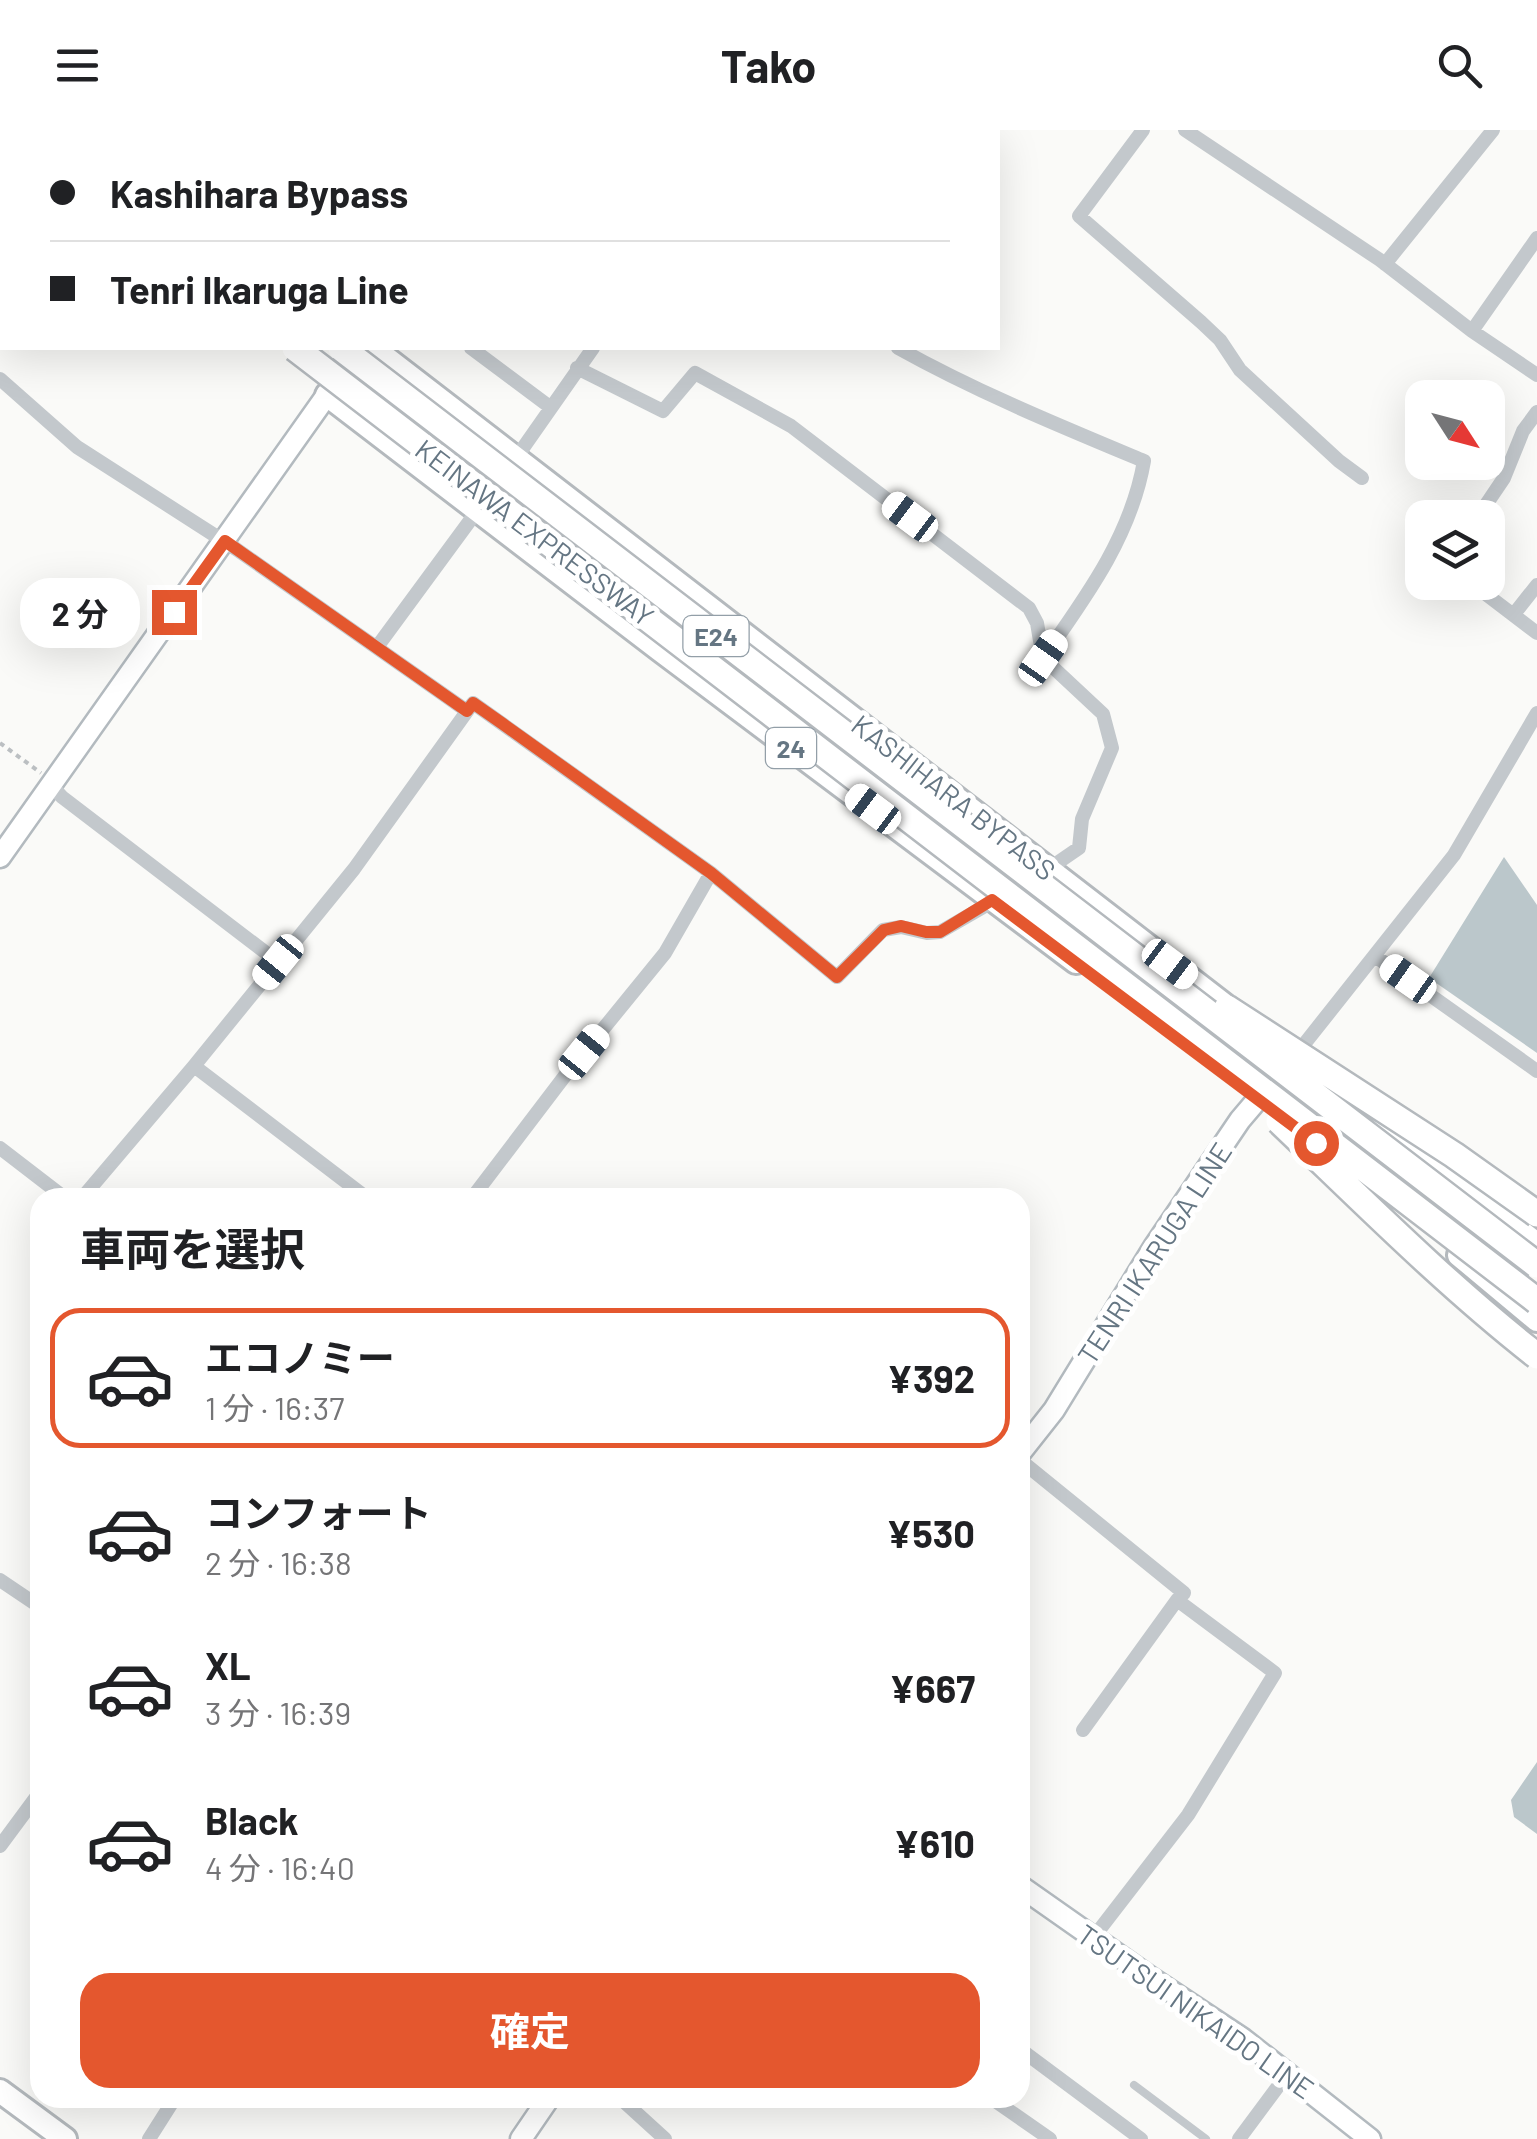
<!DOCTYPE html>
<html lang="ja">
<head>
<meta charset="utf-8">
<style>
	:root { --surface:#fff; --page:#f2f2f2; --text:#202124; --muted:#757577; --line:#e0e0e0; --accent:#e4572e }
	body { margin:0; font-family:Barlow,"Noto Sans JP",sans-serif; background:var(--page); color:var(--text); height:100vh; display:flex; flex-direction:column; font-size:38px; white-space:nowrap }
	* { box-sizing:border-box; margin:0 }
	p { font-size:32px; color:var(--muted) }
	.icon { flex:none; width:55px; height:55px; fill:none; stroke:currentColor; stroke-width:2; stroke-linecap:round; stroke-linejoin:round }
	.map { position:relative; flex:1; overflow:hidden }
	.sheet { position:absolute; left:30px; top:1058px; width:1000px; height:920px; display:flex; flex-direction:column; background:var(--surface); border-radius:30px; box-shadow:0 10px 40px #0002 }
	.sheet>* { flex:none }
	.hud { position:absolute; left:0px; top:0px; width:1000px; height:220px; box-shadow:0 10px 40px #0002; display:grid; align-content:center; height:220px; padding:0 50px; background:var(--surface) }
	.needle { width:65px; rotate:126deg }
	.fabs { position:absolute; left:1405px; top:250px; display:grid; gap:20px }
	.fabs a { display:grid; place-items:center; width:100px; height:100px; border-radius:20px; background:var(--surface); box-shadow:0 10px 40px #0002; font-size:50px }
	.end { position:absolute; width:45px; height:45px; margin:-22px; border:12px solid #e4572e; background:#fff; box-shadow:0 0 0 5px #fff }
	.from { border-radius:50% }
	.bubble { position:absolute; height:70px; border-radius:30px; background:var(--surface); box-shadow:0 10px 40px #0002; font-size:32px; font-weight:700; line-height:70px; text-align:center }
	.car { position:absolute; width:30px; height:60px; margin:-30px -15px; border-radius:12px; box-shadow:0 0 8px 2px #0007; background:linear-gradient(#fff 24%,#345 0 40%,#fff 0 76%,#345 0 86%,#fff 0) }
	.hud b { display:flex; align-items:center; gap:35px; height:95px; font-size:38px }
	.hud b+b { border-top:2px solid var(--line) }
	.hud i { width:25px; height:25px; background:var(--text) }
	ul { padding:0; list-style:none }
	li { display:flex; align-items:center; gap:30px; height:140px; margin:0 20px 15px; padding:0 30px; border:5px solid transparent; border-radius:30px }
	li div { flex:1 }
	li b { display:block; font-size:38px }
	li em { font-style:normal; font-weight:700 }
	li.active { border-color:var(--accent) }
	li>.icon { width:90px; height:90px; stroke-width:1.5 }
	h2 { padding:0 50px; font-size:45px; line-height:120px }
	.action { display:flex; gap:20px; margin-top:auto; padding:20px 50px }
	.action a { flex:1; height:115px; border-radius:30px; background:var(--accent); color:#fff; font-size:40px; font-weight:700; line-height:115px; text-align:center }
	header { display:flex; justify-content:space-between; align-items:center; height:130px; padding:0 50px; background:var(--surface); font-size:45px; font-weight:700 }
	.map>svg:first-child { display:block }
	.water { fill:#bbc7cb }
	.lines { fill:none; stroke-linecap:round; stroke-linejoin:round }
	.secondary-casing { stroke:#b3babf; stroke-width:25 }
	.trunk-casing { stroke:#b4b9bd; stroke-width:28 }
	.motorway-casing { stroke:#b4b9bd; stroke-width:30 }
	.path { stroke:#bbbfc2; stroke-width:4; stroke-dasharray:5 5; stroke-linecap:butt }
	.service { stroke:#c3c8cc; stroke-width:8 }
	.minor { stroke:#c3c8cc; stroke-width:14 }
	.secondary { stroke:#fff; stroke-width:20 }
	.trunk { stroke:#fff; stroke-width:22 }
	.motorway { stroke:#fff; stroke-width:25 }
	.motorway-bridge-casing { stroke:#b4b9bd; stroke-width:30; stroke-linecap:butt }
	.motorway-bridge { stroke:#fff; stroke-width:25 }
	.route { stroke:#e4572e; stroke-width:12 }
	.labels { text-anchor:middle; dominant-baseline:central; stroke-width:10; stroke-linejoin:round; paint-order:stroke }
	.shield { fill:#fff; stroke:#939fa8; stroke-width:2.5 }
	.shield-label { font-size:25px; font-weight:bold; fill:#657683 }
	.street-label { font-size:28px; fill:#657683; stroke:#fff }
</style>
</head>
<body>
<header><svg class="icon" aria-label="menu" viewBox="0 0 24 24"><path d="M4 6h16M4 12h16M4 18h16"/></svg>Tako<svg class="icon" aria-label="search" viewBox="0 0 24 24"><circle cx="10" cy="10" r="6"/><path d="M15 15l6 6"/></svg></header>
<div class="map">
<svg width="1537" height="2009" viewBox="0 0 1537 2009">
	<rect width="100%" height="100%" fill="#fafaf8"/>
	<path class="water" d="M1504 727 1537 775V923L1429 848Z
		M1537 1632V1704L1514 1687 1511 1670Z"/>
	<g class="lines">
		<g class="secondary-casing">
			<path id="secondary" d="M502 2 504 0
				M0 727 334 255
				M1020 1323 1054 1280 1154 1117 1240 990 1291 930
				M1020 1756 1151 1848 1243 1909 1370 2009
				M521 2009 549 1968"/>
		</g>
		<g class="trunk-casing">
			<path id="trunk" d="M373 218 1240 887
				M327 265 660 520 1076 832
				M1341 964 1537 1114
				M1459 1125 1537 1190
				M0 1961 65 2009"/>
		</g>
		<g class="motorway-casing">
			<path id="motorway" d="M13 0 17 2
				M59 0 63 2"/>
		</g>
		<path class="path" d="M143 0 147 2
			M0 613 41 643"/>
		<path class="service" d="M1134 1955 1206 2009"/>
		<path class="minor" d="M635 0 637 2
			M1143 0 1079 86 1201 192 1220 210 1240 240 1339 331 1362 348
			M1185 0 1380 130 1472 201 1537 245
			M875 2 877 0
			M1385 134 1493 0
			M1472 201 1537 108
			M471 218 550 277
			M898 218C977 262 1060 296 1144 331 1131 406 1086 467 1043 528
			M0 249 77 317 236 419 467 581
			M1477 388 1504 348 1523 301 1537 282
			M1470 452 1537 503
			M1514 484 1537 455
			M377 517 516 328 593 218
			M50 654 62 667 278 832
			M1375 826 1537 941
			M1294 927 1454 725 1537 583
			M194 936 367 1068
			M0 1018 65 1068
			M82 1068 194 936 354 739 473 573 711 743 837 847 883 800 901 797 927 803 940 802 1047 740 1079 718 1082 689 1112 618 1103 584 1043 528 1037 493 1029 478 791 296 695 243 663 281 577 238
			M472 1068 564 947 665 823 711 743
			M1020 1330 1184 1463 1177 1470 1275 1543 1188 1685 1093 1808
			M0 1450 40 1477
			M1083 1600 1177 1470
			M0 1716 40 1662
			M1020 1919 1141 2009
			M620 1968 665 2009
			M991 1968 1050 2009
			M149 2009 175 1968
			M1239 2009 1288 1943"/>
		<use href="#secondary" class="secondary"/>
		<use href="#trunk" class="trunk"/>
		<use href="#motorway" class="motorway"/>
		<g class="motorway-bridge-casing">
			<path id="motorway-bridge" d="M295 218 1537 1171
				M341 218 1537 1135
				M1227 878 1454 1025 1537 1084
				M1279 991C1363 1071 1445 1154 1537 1226"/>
		</g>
		<use href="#motorway-bridge" class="motorway-bridge"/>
	</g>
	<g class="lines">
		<path class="route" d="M174 482 225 411 467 581 473 573 503 594 711 743 837 847 884 800 901 796 926 802H940L992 770 1316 1013"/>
	</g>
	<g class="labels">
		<g class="shield">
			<rect x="683.5" y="486" width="65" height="40" rx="8"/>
			<rect x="766" y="598" width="50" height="40" rx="8"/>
		</g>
		<g class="shield-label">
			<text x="716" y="506">E24</text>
			<text x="791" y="618">24</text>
		</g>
		<g class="street-label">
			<text transform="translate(535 402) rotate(37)">KEINAWA EXPRESSWAY</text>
			<text transform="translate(954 667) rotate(38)">KASHIHARA BYPASS</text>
			<text transform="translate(1154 1123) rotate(-57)">TENRI IKARUGA LINE</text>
			<text transform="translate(1196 1881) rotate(35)">TSUTSUI NIKAIDO LINE</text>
		</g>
	</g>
</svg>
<div class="fabs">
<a><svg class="needle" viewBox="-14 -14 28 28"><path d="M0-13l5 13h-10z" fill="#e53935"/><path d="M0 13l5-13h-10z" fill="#757577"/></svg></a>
<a><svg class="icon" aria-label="layers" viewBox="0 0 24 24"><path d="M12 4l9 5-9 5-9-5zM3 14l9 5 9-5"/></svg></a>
</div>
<i class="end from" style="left:1316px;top:1013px"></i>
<i class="end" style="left:174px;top:482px"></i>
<div class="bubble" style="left:20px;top:448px;width:120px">2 分</div>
<i class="car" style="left:910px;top:387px;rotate:307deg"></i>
<i class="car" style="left:1043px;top:528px;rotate:35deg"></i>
<i class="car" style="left:873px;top:679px;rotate:307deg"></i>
<i class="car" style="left:278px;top:832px;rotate:219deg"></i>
<i class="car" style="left:1170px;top:834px;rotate:127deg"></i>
<i class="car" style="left:1408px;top:849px;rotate:305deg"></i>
<i class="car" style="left:584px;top:922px;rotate:39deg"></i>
<div class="hud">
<b><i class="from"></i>Kashihara Bypass</b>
<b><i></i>Tenri Ikaruga Line</b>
</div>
<section class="sheet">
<h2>車両を選択</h2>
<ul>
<li class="active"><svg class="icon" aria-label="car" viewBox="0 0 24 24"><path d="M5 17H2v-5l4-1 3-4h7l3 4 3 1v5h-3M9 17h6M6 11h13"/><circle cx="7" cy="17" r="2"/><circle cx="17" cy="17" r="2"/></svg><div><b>エコノミー</b><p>1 分 · 16:37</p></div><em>¥392</em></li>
<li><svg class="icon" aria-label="car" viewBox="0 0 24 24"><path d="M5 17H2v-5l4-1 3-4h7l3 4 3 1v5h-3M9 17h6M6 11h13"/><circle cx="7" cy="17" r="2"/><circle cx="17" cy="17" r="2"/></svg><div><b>コンフォート</b><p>2 分 · 16:38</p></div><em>¥530</em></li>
<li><svg class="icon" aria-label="car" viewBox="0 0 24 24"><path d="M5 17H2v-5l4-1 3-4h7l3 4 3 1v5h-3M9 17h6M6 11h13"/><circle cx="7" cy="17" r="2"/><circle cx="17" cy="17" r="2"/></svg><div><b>XL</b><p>3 分 · 16:39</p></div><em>¥667</em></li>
<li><svg class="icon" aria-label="car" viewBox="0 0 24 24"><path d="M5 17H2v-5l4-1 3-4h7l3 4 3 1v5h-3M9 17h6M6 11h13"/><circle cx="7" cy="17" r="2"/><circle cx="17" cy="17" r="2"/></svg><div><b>Black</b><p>4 分 · 16:40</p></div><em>¥610</em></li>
</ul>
<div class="action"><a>確定</a></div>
</section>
</div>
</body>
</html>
